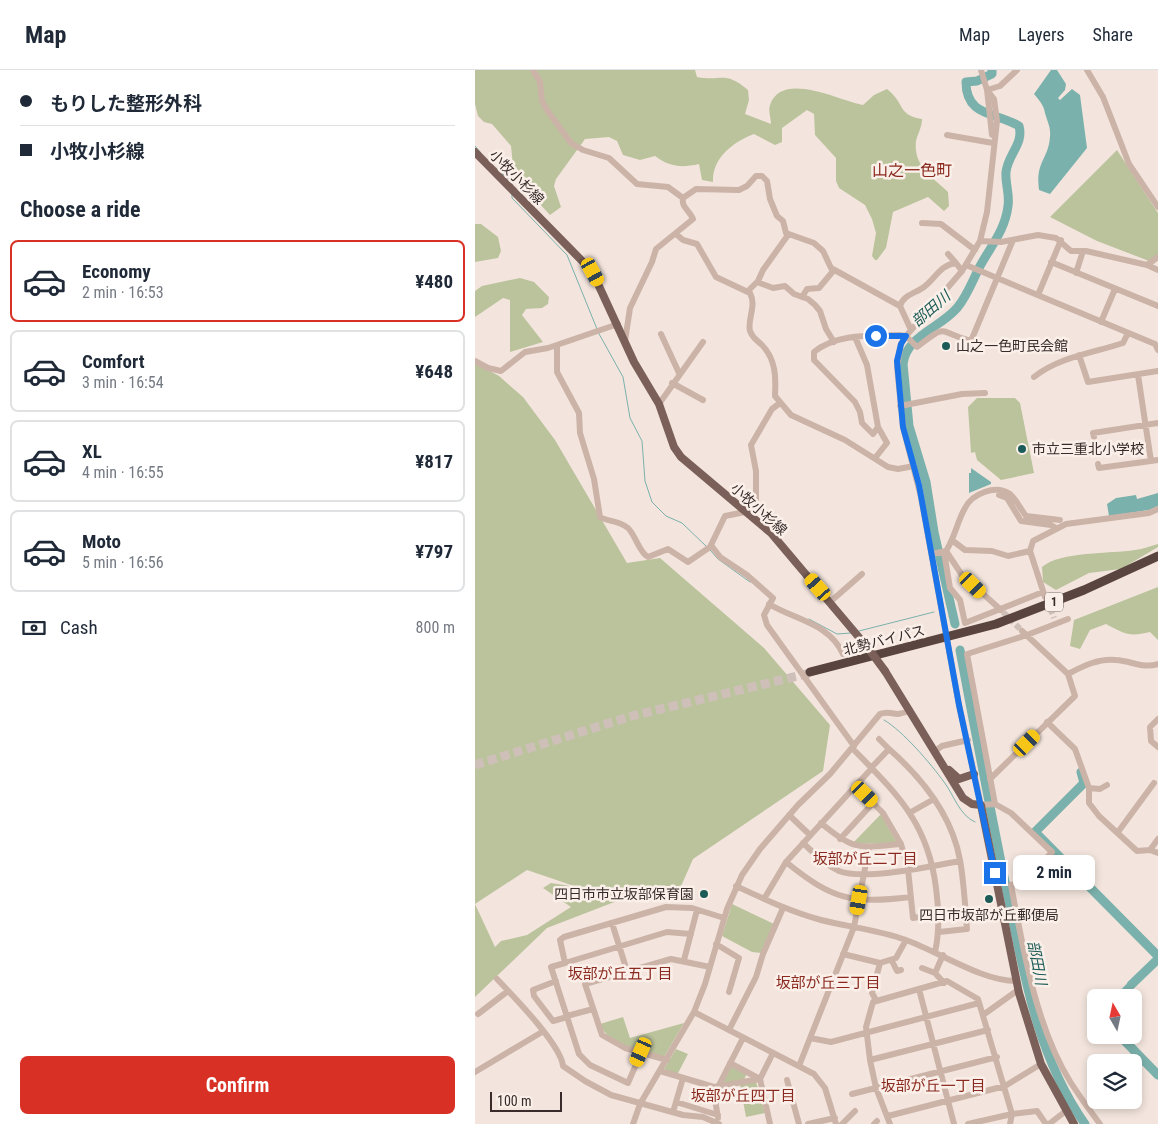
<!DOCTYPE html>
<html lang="en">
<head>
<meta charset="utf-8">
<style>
	:root { --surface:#fff; --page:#f2f2f3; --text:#1f2937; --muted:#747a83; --line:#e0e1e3; --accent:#d93025 }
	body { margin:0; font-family:"Roboto Condensed","Noto Sans JP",sans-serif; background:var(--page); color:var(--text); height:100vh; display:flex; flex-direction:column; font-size:19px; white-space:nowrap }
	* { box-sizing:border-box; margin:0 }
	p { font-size:16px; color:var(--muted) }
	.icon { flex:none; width:28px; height:28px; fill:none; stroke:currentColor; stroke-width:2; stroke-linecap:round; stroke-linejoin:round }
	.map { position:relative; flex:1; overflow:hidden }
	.details { display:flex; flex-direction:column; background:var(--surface); width:475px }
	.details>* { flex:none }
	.top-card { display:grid; align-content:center; height:110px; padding:0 20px; background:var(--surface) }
	.needle { width:32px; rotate:351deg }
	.tools { position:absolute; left:612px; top:919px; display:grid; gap:10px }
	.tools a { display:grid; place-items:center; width:55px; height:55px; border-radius:8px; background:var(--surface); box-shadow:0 2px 8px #0003; font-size:25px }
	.scale { position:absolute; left:15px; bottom:12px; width:72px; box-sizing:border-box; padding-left:5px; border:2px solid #382b29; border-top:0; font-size:14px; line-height:18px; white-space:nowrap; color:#382b29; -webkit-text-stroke:4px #faf0e9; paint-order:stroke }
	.end { position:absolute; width:22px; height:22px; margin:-11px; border:6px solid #1a73e8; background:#fff; box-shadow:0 0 0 2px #fff }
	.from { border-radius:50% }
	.bubble { position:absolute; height:35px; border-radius:8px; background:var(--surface); box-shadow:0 2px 8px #0003; font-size:16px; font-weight:700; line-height:35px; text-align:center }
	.car { position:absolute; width:15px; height:30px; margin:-15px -8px; border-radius:6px; box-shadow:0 0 4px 1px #0007; background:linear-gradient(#f5c518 24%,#345 0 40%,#f5c518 0 76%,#345 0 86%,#f5c518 0) }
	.top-card b { display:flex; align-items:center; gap:18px; height:48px; font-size:19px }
	.top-card b+b { border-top:1px solid var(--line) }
	.top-card i { width:12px; height:12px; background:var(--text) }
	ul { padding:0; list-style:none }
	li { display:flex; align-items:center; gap:15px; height:82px; margin:0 10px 8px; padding:0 10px; border:2px solid var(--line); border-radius:8px }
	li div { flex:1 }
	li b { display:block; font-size:19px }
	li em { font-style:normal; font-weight:700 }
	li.on { border-color:var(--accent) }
	li>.icon { width:45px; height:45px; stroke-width:1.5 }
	h2 { padding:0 20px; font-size:22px; line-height:60px }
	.pay { display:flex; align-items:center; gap:12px; height:55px; padding:0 20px; font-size:19px }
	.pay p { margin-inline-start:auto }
	.button { display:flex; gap:10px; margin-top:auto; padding:10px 20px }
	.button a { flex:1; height:58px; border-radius:8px; background:var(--accent); color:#fff; font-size:20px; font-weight:700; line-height:58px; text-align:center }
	header { display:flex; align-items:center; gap:30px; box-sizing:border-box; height:70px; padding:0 25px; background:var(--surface); border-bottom:1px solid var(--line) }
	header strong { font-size:24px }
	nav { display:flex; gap:28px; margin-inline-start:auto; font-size:18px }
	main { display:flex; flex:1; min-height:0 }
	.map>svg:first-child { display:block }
	.green { fill:#bbc39c; fill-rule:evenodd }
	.water { fill:#7bb1ac }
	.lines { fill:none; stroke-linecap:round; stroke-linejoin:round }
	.stream { stroke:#7bb1ac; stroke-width:1 }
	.river { stroke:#7bb1ac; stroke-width:9 }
	.minor-tunnel { stroke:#cec0b9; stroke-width:6; stroke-dasharray:6 3; stroke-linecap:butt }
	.highway-tunnel { stroke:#cec0b9; stroke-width:9; stroke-dasharray:9 4.5; stroke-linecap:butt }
	.minor { stroke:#ccb3a8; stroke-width:6 }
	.major { stroke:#7b6059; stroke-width:8 }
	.highway { stroke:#5a443f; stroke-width:9 }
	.major-bridge { stroke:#7b6059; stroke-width:8 }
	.route { stroke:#1a73e8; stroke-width:6 }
	.poi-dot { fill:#1c5b57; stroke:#faf0e9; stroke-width:2 }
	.labels { text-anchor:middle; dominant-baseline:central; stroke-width:5; stroke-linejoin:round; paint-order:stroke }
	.shield { fill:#faf0e9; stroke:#726663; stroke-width:1 }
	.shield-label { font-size:12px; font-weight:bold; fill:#382b29 }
	.street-label { font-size:14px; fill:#382b29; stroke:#faf0e9 }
	.poi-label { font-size:14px; fill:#382b29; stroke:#faf0e9; text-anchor:start }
	.water-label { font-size:15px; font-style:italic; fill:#1c5b57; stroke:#faf0e9 }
	.neighbourhood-label { font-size:15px; fill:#8a291f; stroke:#faf0e9 }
	.quarter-label { font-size:16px; fill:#8a291f; stroke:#faf0e9 }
</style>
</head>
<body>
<header>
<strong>Map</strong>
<nav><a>Map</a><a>Layers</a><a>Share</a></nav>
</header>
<main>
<section class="details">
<div class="top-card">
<b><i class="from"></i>もりした整形外科</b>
<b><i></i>小牧小杉線</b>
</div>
<h2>Choose a ride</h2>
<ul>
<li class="on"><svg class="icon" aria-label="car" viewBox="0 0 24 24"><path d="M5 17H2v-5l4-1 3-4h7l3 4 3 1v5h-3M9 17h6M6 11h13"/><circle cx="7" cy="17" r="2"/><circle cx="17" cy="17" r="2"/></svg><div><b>Economy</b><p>2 min · 16:53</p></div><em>¥480</em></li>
<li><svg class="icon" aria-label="car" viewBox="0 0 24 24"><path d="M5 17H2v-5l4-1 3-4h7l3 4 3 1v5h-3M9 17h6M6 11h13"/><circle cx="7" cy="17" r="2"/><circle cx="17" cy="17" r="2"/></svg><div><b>Comfort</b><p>3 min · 16:54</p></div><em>¥648</em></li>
<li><svg class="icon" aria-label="car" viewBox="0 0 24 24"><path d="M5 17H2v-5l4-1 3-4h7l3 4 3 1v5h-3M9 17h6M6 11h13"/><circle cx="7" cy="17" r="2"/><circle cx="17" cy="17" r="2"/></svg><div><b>XL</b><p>4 min · 16:55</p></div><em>¥817</em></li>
<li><svg class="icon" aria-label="car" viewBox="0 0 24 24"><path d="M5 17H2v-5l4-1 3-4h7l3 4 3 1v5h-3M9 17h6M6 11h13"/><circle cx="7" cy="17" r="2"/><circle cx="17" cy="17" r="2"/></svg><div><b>Moto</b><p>5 min · 16:56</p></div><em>¥797</em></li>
</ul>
<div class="pay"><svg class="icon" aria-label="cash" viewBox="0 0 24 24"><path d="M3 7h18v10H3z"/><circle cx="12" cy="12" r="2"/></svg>Cash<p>800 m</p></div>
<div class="button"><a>Confirm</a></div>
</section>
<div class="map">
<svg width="683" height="1054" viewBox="0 0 683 1054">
	<rect width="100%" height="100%" fill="#f3e5dd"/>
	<path class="green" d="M0 0H220L222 7C247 12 249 0 273 20L274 30 270 44 296 54C296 48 293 41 295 35 307 0 365 31 388 35L399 25 412 19C431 34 422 45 447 49 447 57 443 63 441 71 438 96 457 107 473 122L474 136 469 141 453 127 418 142 411 178 402 190H400L397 186 401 163 397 149 390 135 364 118 361 111V88L340 65 339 44 332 40 307 58V72L300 75 279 64C258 72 237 88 238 112L227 110 224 94C206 98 195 97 180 86L165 90 148 85 142 71 134 67 110 69 81 109 79 116 86 137 75 145 39 106 36 76 17 54 9 52 3 46 0 34Z
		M642 80 683 143V184L674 191 622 171 575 147Z
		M0 154H6L23 167 26 181 23 188 0 192Z
		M45 208 59 212 74 227 73 234 67 238 51 239 47 245 68 272 35 282V230L28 228 0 247V221L7 216Z
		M0 293 24 306 48 327 80 370 152 493 185 488 289 578 355 655 348 701 218 789 200 830 172 822 142 831 72 858 0 927ZM52 800 102 817 76 813 68 818 96 837 52 865 26 871 20 877 0 834Z
		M502 328H540L545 333 559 403 526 410 502 390 500 382 496 383 493 337Z
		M683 474V477L646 499 614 503 581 520 568 512 567 497C586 481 635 484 660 480 668 479 675 476 683 474Z
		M683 517V570L675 562C654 567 650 564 631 554L615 560 605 579 595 576 599 550Z
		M406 744 422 773 377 774Z
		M257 834 299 854 286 883 277 882 247 866Z
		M148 947 155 968 209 953 189 987C169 981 133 976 125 954Z
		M201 979 213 984 202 1005 189 999Z
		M256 995 272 1003 269 1010 247 1014Z
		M281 1012 290 1043 271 1047 265 1015Z"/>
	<path class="water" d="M576 0H582L591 14 590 20 583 28 585 30 597 19 605 25 612 78 575 124 564 120C560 91 574 89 575 66 576 57 572 51 570 43 569 36 565 31 559 24Z
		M496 398 516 412V414L494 423V403H496Z
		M683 423V436L674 440 634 446 632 434 641 428 661 425 662 429Z"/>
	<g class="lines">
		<path class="stream" d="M0 76 6 83
			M21 98 36 111 38 117
			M37 123V128L92 185 122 259
			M123 262 148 307 155 348 167 371 170 411 177 432 191 446 207 453 232 477
			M235 480 243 489 275 512
			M474 547 478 548
			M334 549 362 564 376 563
			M384 561 459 542
			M409 650C428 661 456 694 469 712 479 725 484 745 500 752"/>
		<path class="river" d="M480 554 459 462 451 412 434 356 428 294C431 266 465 258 482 238 492 226 497 212 504 198 515 177 530 161 533 136 535 125 530 113 531 102 533 84 549 74 544 56 521 42 491 47 491 12L502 11 517 4V0
			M485 580C499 656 514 732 529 807 547 892 559 982 610 1054
			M606 702 609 713 560 762 683 886
			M656 915 683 889
			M644 928 654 918
			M644 965 683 1005"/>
		<path class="minor-tunnel" d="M572 530 579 548
			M528 542 547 561"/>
		<path class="highway-tunnel" d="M0 695 157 646 335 603"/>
		<path class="minor" d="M58 0 65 12 67 31 72 40 96 73 108 80 134 88 162 114 193 117 208 128C206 137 215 141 218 149L181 179 177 192 155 238 150 271
			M506 0 512 20 517 65
			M612 0 628 27 654 94 683 137
			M512 20 519 29 522 51 512 142 505 171 487 201 431 266 426 274 422 296 428 357 446 427 484 635 506 735 520 734 536 743 577 782 550 811 536 815C548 878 561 958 596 1013 605 1027 615 1041 625 1054
			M512 20 525 16 542 0
			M472 65 518 73
			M208 128 221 119 264 120 272 116 281 106H287L292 111 295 129 302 146 308 151 311 163 339 173 348 181 356 198 425 236 436 260
			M447 153 466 154 500 180
			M201 164 208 170 222 174 241 207 275 223C282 236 272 249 275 261 278 269 282 270 287 275 301 289 301 308 300 326L316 345 370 370 413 397 423 399 439 396
			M505 171 526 172 563 165 581 168 596 181H611L672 195 683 200
			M473 184 481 193
			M576 192 683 236
			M491 195 680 274 683 280
			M672 195 683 187
			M601 203 608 181
			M282 212 298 218 310 216 319 224 333 229 340 235 345 241 351 259 359 272
			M273 221 283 211 288 200 313 165
			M563 225 586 170
			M327 227 332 219 344 218 359 200
			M425 236C428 225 441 223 449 217 461 208 465 195 481 193L487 201
			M626 252 640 219
			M186 264 204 303
			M380 267 392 295 403 357
			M82 275V302L104 343 105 363 119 409 125 447C134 452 143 450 153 458 161 466 164 482 173 487L193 479 213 492 235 477 250 446 270 442 281 430V401L276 375 297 339 305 333
			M604 285 613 312 683 301
			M0 291 13 298 26 301 50 282 73 278 143 254
			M663 305 676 391 683 390
			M559 307C584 287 618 283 648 273L653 263
			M197 313 228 330
			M184 334 228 272
			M425 336 487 324 510 323
			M619 367 618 363 683 353
			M400 388 412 373 403 357 398 364 387 353 385 342 380 332 339 290V282C362 263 397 266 425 265L431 266 442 277C474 252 462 262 496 271L538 170
			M623 394 624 398 676 391
			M524 425 532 428 546 451 576 455 581 458
			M478 471 490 480 517 481 533 486 555 481
			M236 475 245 487 272 505 298 528 289 545 292 555 379 676
			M471 481 487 505 526 540
			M469 482 475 518 485 530 490 553 568 522
			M457 484 471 481C480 467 482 452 490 438 497 424 520 414 535 424 541 429 546 440 551 446L585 450
			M570 527 555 481 558 471 591 454 674 443 683 439
			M355 532 387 504
			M294 534C320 550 354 553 368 584
			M593 604C608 596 624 588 641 590 657 591 668 599 683 594
			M683 649 675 657 676 671 683 677
			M572 652 600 679 614 718V733L624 746 662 781 675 780 683 783
			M404 669 414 679
			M377 678C421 723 453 752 461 818 464 840 465 860 460 882
			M460 681 467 676 493 670
			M396 698 414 679C447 708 477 746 485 790 489 812 490 836 492 859L464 862
			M515 709 600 626 593 604 547 561
			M614 718 625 719 632 715
			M520 734 492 584 552 565 593 549
			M436 742 459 729
			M314 745 335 765
			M346 753C379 781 384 778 426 774L408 743 381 716
			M643 762 679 713
			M365 769 398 733
			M328 773C339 783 350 795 364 801 389 811 457 796 485 791
			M426 774 433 799 438 848 464 844
			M675 780 683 769
			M311 792C358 830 376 834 436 827
			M261 816C289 829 316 842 346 850 374 857 404 860 431 870 464 882 507 911 541 911
			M289 829 311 792 397 698
			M137 853 152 901
			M241 874 264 888 254 922
			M368 884 405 893
			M209 890 222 840
			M417 891 422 901 426 900
			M90 893 192 862 216 864
			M447 898 460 903 469 913
			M460 903 468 885
			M22 909C39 927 86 975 88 996L110 1011 136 1025 208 1045 228 1047 244 1054
			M81 911 58 920 59 926 78 951 92 947
			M444 919 479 1054
			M401 930 397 923 405 893 421 888 431 870
			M219 942 339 1004 350 1018 361 1054
			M3 944 33 921
			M508 945 543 920
			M92 946 118 939
			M254 960 281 907 288 884 308 838
			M335 968 356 972 504 933
			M166 983 153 1013 115 995 104 984 76 897 90 893 85 870 89 867 191 837 217 838 249 848
			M192 990 150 978 127 965 110 914 196 889 235 897
			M395 990 513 960
			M255 993 285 1009
			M324 996 379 857 394 777
			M185 1001 239 1017 285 1009
			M0 1002 67 962
			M312 1010 324 1054
			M238 1017 243 1048
			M243 1017 268 968
			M377 1024 522 987
			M201 1032 243 1045
			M198 1042 208 1008
			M413 1046 530 1016 566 994
			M158 1054 165 1034 219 942 230 914 252 839 267 805 285 779 323 735 355 704 405 644C417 639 419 649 435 640
			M295 1054 285 1009 298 983
			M333 1054 360 1048
			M367 1054 380 1041
			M399 1054 402 1051
			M415 1054 401 1018 395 990 391 957 398 932 472 911 503 929 537 1044 562 1041 571 1054
			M493 1054 537 1044 535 1054
			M574 1054 592 1040"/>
		<path class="major" d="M0 82 117 201 159 292 184 334 199 377 206 387 296 463 393 578
			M410 601 488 728 497 734 506 735 544 923 566 994 599 1054
			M474 700 484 709 499 704"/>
		<path class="highway" d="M335 602 521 554 609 520 683 486"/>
		<path class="major-bridge" d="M393 578 410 601"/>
	</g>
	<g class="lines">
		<path class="route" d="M401 266H431L426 274 422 291 428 357 444 415 484 635 520 803"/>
	</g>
	<g class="poi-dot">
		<circle cx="471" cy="276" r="5"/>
		<circle cx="547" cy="379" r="5"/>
		<circle cx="229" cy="824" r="5"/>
		<circle cx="514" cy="829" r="5"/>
	</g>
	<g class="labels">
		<rect class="shield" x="570" y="522.5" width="18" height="19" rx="4"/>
		<g class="shield-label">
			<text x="579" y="532">1</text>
		</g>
		<g class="street-label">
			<text transform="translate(42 107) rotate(45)">小牧小杉線</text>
			<text transform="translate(284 439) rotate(42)">小牧小杉線</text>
			<text transform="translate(409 570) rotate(-14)">北勢バイパス</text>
		</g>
		<g class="poi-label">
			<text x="481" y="276">山之一色町民会館</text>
			<text x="557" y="379">市立三重北小学校</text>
			<text x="219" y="824" text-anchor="end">四日市市立坂部保育園</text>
			<text x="514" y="845" text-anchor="middle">四日市坂部が丘郵便局</text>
		</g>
		<g class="water-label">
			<text transform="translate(456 239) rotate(-41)">部田川</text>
			<text transform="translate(562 893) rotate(79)">部田川</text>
		</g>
		<g class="neighbourhood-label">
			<text x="390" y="789">坂部が丘二丁目</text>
			<text x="145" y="904">坂部が丘五丁目</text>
			<text x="353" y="913">坂部が丘三丁目</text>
			<text x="458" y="1016">坂部が丘一丁目</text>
			<text x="268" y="1026">坂部が丘四丁目</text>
		</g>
		<g class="quarter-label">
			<text x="437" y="100">山之一色町</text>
		</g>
	</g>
</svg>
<div class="tools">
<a><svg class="needle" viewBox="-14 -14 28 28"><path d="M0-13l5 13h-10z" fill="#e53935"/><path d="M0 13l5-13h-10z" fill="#747a83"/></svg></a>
<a><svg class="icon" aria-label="layers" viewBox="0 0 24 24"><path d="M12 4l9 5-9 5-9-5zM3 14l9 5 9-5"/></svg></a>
</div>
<div class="scale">100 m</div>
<i class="end from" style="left:401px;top:266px"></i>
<i class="end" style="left:520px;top:803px"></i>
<div class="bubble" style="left:538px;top:785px;width:82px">2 min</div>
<i class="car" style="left:118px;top:202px;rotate:151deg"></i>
<i class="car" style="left:498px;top:515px;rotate:134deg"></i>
<i class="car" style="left:343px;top:517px;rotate:319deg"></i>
<i class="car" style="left:552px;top:673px;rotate:45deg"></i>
<i class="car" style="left:390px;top:724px;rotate:134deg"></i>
<i class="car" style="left:384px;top:830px;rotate:190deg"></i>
<i class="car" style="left:166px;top:982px;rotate:204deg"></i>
</div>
</main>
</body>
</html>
